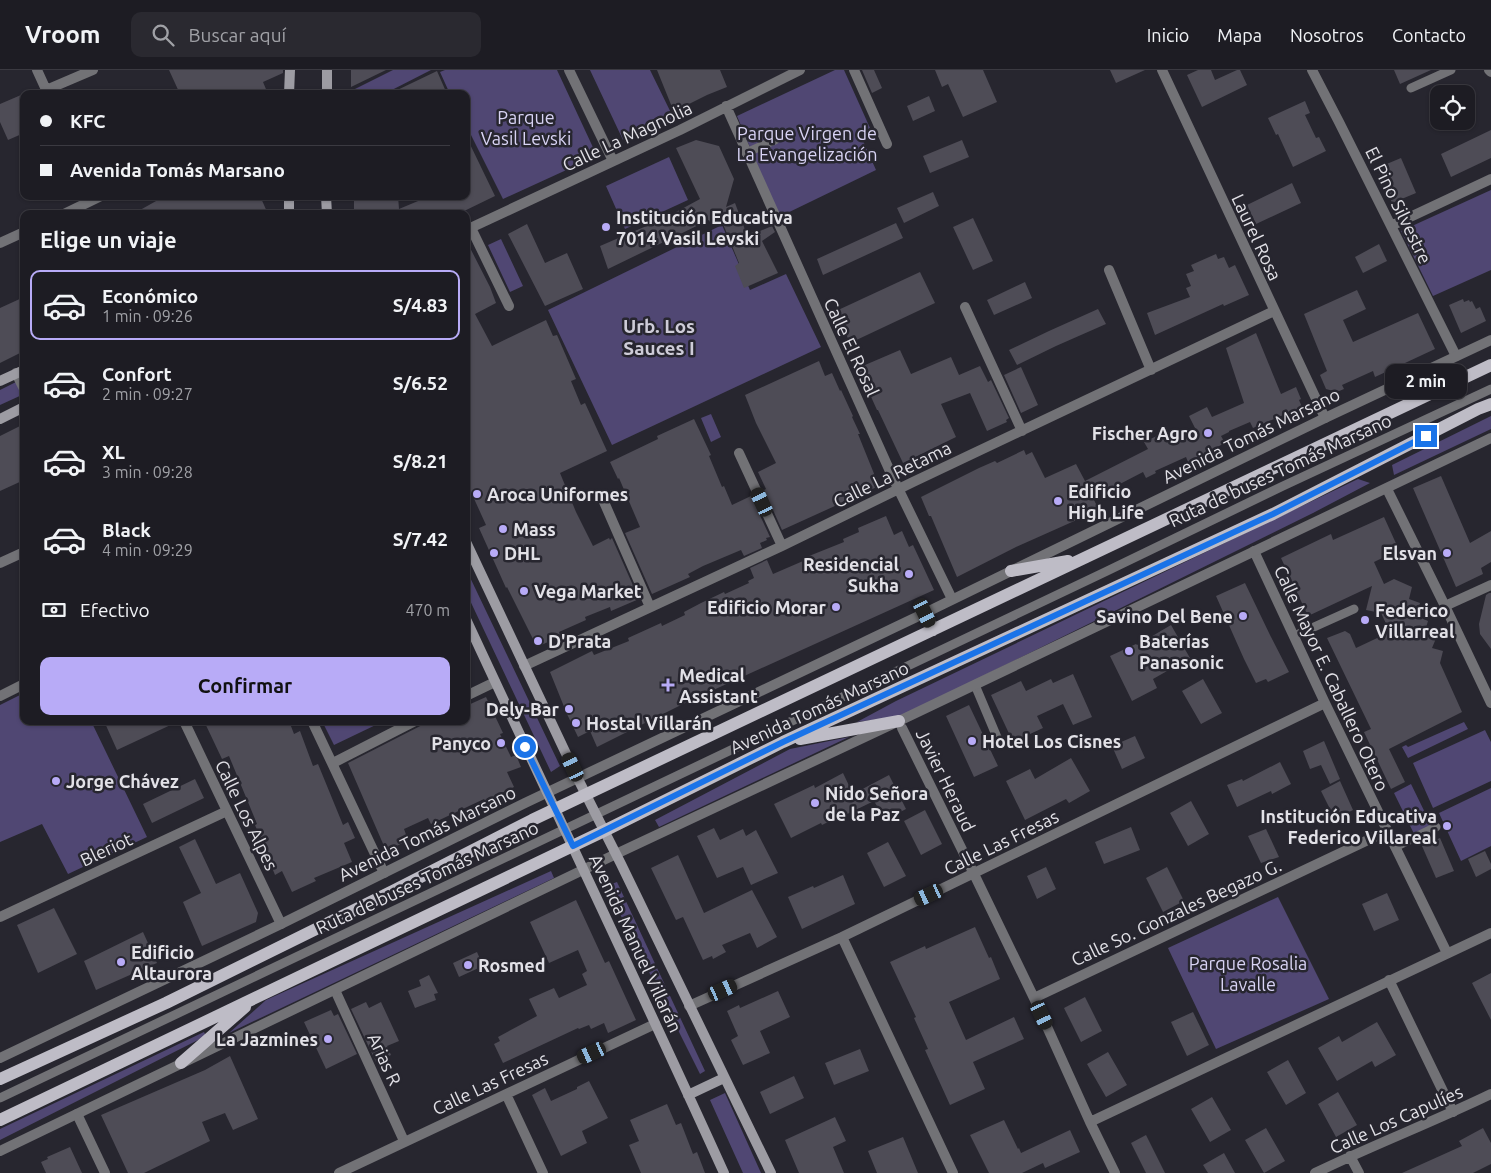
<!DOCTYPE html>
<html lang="es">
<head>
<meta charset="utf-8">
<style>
	:root { --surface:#1d1c23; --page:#2a2930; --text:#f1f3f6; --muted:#a0a1a6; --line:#3b3a41; --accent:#b8abf7 }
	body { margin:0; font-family:Ubuntu,sans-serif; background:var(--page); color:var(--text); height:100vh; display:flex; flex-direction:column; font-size:19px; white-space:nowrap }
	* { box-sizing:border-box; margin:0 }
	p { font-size:16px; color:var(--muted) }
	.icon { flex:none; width:28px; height:28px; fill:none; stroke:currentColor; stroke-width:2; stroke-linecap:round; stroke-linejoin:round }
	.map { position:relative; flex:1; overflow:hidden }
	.drawer { position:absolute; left:20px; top:140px; width:450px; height:515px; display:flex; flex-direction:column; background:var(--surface); border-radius:10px; box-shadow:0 1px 4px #0004,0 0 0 1px var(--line) }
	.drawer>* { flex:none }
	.guide { position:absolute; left:20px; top:20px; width:450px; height:110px; border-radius:10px; box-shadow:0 1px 4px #0004,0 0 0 1px var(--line); display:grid; align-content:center; height:110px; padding:0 20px; background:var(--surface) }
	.fabs { position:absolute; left:1430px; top:15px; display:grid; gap:10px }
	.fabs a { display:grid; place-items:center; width:45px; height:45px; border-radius:10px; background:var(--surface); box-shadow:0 1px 4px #0004,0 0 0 1px var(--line); font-size:25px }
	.end { position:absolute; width:22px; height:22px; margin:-11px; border:6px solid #1a73e8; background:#fff; box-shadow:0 0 0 2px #fff }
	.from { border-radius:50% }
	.bubble { position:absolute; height:35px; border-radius:10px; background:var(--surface); box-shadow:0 1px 4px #0004,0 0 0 1px var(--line); font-size:16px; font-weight:600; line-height:35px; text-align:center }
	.car { position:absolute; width:15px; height:30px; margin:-15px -8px; border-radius:6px; box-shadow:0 0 4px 1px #0007; background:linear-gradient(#222 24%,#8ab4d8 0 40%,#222 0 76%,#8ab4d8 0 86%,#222 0) }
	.guide b { display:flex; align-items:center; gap:18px; height:48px; font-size:19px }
	.guide b+b { border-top:1px solid var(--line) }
	.guide i { width:12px; height:12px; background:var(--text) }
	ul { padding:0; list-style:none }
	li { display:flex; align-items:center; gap:15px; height:70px; margin:0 10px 8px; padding:0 10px; border:2px solid transparent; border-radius:10px }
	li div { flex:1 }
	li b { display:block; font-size:19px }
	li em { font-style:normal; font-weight:600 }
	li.active { border-color:var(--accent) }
	li>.icon { width:45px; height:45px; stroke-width:1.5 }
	h2 { padding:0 20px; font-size:22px; line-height:60px }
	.pay { display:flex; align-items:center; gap:12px; height:55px; padding:0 20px; font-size:19px }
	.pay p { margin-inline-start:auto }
	.primary-button { display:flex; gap:10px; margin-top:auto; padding:10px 20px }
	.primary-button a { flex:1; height:58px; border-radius:10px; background:var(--accent); color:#111; font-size:20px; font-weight:600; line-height:58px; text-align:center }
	header { display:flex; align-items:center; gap:30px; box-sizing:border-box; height:70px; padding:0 25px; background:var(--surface); border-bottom:1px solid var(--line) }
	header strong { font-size:24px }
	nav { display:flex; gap:28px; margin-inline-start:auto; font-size:18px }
	.search { width:350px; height:45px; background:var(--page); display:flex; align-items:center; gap:12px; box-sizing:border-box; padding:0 18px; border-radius:10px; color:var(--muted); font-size:19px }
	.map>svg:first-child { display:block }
	.green { fill:#504773 }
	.building { fill:#4e4c56 }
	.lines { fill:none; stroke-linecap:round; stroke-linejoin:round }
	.service { stroke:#727276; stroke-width:9 }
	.pedestrian { stroke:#727276; stroke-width:10 }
	.minor { stroke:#727276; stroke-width:10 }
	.tertiary { stroke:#727276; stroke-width:10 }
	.secondary { stroke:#9d9ca3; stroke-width:10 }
	.primary { stroke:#bebcc6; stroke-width:12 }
	.route { stroke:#1a73e8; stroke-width:6 }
	.poi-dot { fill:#b8abf7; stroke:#27262f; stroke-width:2 }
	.labels { text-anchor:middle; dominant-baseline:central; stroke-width:5; stroke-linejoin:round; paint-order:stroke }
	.park-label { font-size:18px; fill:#d8d3f4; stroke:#27262f }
	.street-label { font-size:18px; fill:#e2e1e7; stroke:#27262f }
	.poi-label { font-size:18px; font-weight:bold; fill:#e2e1e7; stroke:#27262f; text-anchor:start }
	.neighbourhood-label { font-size:19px; font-weight:bold; fill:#ceccd8; stroke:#27262f }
</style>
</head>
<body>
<header>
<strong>Vroom</strong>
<div class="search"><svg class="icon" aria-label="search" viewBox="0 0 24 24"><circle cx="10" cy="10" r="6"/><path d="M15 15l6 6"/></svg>Buscar aquí</div>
<nav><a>Inicio</a><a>Mapa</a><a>Nosotros</a><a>Contacto</a></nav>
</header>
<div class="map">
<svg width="1491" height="1103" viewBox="0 0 1491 1103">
	<rect width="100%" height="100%" fill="#27262f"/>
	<path class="green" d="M393 0H431L384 24H352L351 21Z
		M445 0H557L597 86 503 129 466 55V24H450L440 2Z
		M590 0H650L674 49 623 70Z
		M835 0H844L870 58 860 64 876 100 779 147 737 46Z
		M669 87 688 130 625 159 606 116Z
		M1491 120V200L1433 226 1401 161Z
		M722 155 750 220 786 204 821 277 612 375 548 240Z
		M501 169 523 216 510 222 488 175Z
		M24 308V324L0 335V320Z
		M711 344 721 367 711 372 701 348Z
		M1491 346V359L1394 405 1392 395Z
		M1358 409 1370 413 1313 443 902 646 857 652 896 631Z
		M466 499 560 696 551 702 466 522Z
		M24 623V651H91L147 767 68 804 42 754 0 772V635Z
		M322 651H384L334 675Z
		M1464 652 1468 659 1408 688 1402 677 1406 675 1408 677Z
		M1485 660 1491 672V711L1433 738 1413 693Z
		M849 667 659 757 655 750 790 679Z
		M1411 714 1436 765 1419 774 1394 723Z
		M1491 718V776L1461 791 1439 743Z
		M551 801 554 808 229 963 266 930Z
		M617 812 705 1001 700 1004 606 816Z
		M1278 827 1329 929 1216 979 1168 878Z
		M204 962 206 966 0 1070V1059Z
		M725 1023 761 1103H743L710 1030Z"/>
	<path class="building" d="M169 0H283V3L263 12 268 24H180Z
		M351 0H386L351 17Z
		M657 0H720L727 17 707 25 689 34 692 40 676 47Z
		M862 0H874L882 18 872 23Z
		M935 0H983L997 32 963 47 948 14 942 17Z
		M1110 0H1145L1116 13Z
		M1198 0H1211L1215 10 1237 0H1240L1247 15 1202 37 1187 5Z
		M1394 0H1431L1400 14Z
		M437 1 447 24H389Z
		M21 25 24 33V63L8 70 0 52V34Z
		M929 26 935 41 913 51 907 36Z
		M1305 31 1310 43 1305 45 1316 68 1319 67 1326 81 1293 97 1278 64 1276 65 1268 48Z
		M1491 60V88L1451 107 1441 84Z
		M466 66 495 126 458 144H354V126H398L399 139 430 126H466Z
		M696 70 719 76 734 109 726 137 735 133 747 165 753 162V164L772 156 775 162 762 171 778 203 744 218 735 196 739 193 721 149 711 154 709 150 608 199 600 176 665 148 700 129 676 78Z
		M962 70 969 87 930 103 923 86Z
		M1401 88 1416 123 1392 133 1377 98Z
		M1292 113 1301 133 1256 154 1247 135Z
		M933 122 939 136 904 153 897 138Z
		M165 126H231L234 131 244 126H260L268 144H133Z
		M973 148 993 191 973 200 953 157Z
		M896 153 903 168 823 205 817 189Z
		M527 154 545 193 567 183 583 219 545 236 508 164Z
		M466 170 490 217 496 233 475 244 492 276 546 250 553 266 557 265 576 309 571 311 581 335 585 333 607 381 560 403 576 442 593 476 609 468 610 470 612 468 639 529 611 541 610 537 585 547 586 550 559 562 561 566 537 577 507 517 506 518 479 458 486 455 466 411Z
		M1379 174 1387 191 1363 203 1355 187Z
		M1216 184 1218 189 1224 187 1229 198 1235 195 1249 225 1224 236 1223 234 1155 265 1147 243 1190 227 1186 218 1191 216 1186 204 1194 201 1191 195Z
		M920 202 935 233 850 273 836 241Z
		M1025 212 1032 228 994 245 987 230Z
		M1357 220 1366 239 1343 250 1353 272 1418 243 1435 279 1375 307 1373 301 1342 315 1344 319 1337 322 1326 319 1320 305 1327 301 1304 244Z
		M24 227V281L0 293V238Z
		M1463 229 1464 232 1469 230 1470 232 1472 231 1476 239 1480 237 1486 251 1461 263 1449 235Z
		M1098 239 1106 254 1056 276 1017 295 1009 280 1049 261Z
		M1256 263 1281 324 1296 317 1301 329 1299 330 1302 337 1253 358 1250 352 1229 361V362L1221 366 1225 373 1188 392 1186 387 1155 401 1156 403 1146 408 1143 402 1093 428 1099 440 1016 477 957 507 931 446H929L921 427 979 398 995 391 997 393 1024 380 1026 385 1032 382 1045 408 1076 394 1085 411 1148 379 1144 372 1161 364 1165 372 1195 358 1189 346 1207 337 1212 347 1244 333 1226 278Z
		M900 280 911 304 951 287 959 305 980 296 988 312 991 310 1009 348 1006 350 1007 352 987 361 970 323 941 334 956 367 903 393 878 340H877L858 298Z
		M819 291 825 306 832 303 840 321 841 320 853 346 852 347 860 364H858L879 416 782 460 764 420 766 419 758 402 776 393 756 353 745 325Z
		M1021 297 1038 335 1021 343 1004 305Z
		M694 349 711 385 709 386 722 417 724 416 732 435 751 426 770 467 766 468 767 470 760 473 762 478 744 486 741 480 703 496 688 504 690 507 652 524 625 463 640 457 619 408 618 409 610 392 658 369 657 366Z
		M24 354V410L0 421V366Z
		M1441 406 1470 473 1491 461V492L1481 498 1483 504 1456 517 1413 418Z
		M886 446 894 465 902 461 909 477 913 475 934 520 687 632 597 677 590 661 578 667 567 644 550 602 592 581 594 585 629 571 628 568 661 553 662 556 685 545 684 542 701 533 724 522 725 524 749 513 748 511 754 508 750 498 767 490 773 504 810 488 809 486 844 472 843 469 859 462 858 458Z
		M1384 447 1399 480 1374 492 1384 514 1394 509 1412 517 1409 529 1420 533 1417 546 1428 551 1425 561 1437 566 1432 578 1443 581 1440 593 1462 642 1389 679 1405 712 1391 719 1364 662 1371 659 1327 568 1345 561 1350 564 1356 578 1390 562 1381 543 1366 540 1372 516 1308 546 1281 488 1331 464 1333 470Z
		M1245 513 1270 565 1289 602 1268 612 1266 609 1256 613 1244 589 1216 526Z
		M1489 523H1491V579L1480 564 1479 554 1486 525Z
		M1171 555 1190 588 1153 609 1157 618 1132 631 1110 586 1136 574 1137 575Z
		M1073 604 1092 647 1073 655 1063 634 1037 646 1043 658 1013 672 991 625 1021 611 1026 621 1051 609 1053 613Z
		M1203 609 1222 643 1201 654 1182 621Z
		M486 627 503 663 500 664 511 687 516 685 521 697 507 702 514 717 485 731 484 729 431 754 428 748 404 759 408 770 391 779 384 776 348 693 430 651H466V636Z
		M969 635 998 696 974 707 946 646Z
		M104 651H177V652L117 680Z
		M204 651H289L294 664 300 661 313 696 318 694 343 755 348 752 355 768 344 773 352 792 314 808 316 811 292 822 282 801 275 805 255 755 257 754 229 686 222 689Z
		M1135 666 1145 688 1122 699 1112 676Z
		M1324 671 1340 709 1330 714 1321 695 1310 699 1303 681Z
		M1071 688 1090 721 1069 733 1066 729 1025 750 1006 711 1030 699 1035 709Z
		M1280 692 1291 714 1272 724 1271 721 1237 737 1227 715 1242 709 1243 711Z
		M843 703 853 724 889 705 906 739 885 750 874 731 839 748 838 747 822 755 821 753 791 768 774 734 814 715 815 718Z
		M195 709 204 728 152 753 143 734Z
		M1340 711 1353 740 1335 749 1321 721Z
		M1191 731 1209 764 1188 776 1170 743Z
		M925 740 942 774 921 785 904 751Z
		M1131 757 1140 780 1104 794 1095 772Z
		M714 758 720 770 743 759 746 766 756 760 778 803 751 815 743 797 717 808 697 766Z
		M1266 759 1279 787 1261 793 1248 766Z
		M1440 768 1454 801 1436 808 1422 776Z
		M195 769 216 814 240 803 258 843 256 852 202 876 183 832 201 823 179 777Z
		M888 772 906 806 884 817 867 783Z
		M1485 781 1491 794V799L1476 807 1468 789Z
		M678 785 704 843 752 820 777 867 757 878 750 863 722 875 726 882 713 889 712 886 703 890 683 847 676 850 651 798Z
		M1046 797 1056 819 1037 829 1027 806Z
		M1167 797 1184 831 1163 842 1146 808Z
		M843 805 855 834 802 859 788 827 813 816 814 818Z
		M1387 823 1399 850 1374 861 1362 834Z
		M576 830 605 893 609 891 636 950 608 963 604 953 591 959 589 955 579 959 578 958 503 993 494 974 500 971 498 967 537 946 529 929 554 918 559 928 587 915 582 904 587 901 578 880 549 893 530 852Z
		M54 838 77 884 38 903 17 855Z
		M975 857 989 888 991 887 1000 909 949 932 966 970 1014 947 1024 969 973 992 985 1019 950 1035 925 980 928 979 914 948 916 947 890 892 925 876 926 879Z
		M143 862 157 893 96 920 84 891Z
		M477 882 483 896 459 907 453 893Z
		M1491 903V950L1472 913Z
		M429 905 438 923 434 924 436 930 415 938 408 921 421 916 419 910Z
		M778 921 790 947 760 961 770 983 743 995 731 970 738 966 727 941 739 935 740 938Z
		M1085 927 1102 961 1081 972 1064 938Z
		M366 932 369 938 381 932 399 971 387 976 391 985 376 992 351 939Z
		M331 940 334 946 338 944 357 984 326 999 304 952Z
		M1193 942 1209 975 1187 986 1171 952Z
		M1377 952 1396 985 1375 997 1372 991 1337 1011 1318 978 1339 966 1342 972Z
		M860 979 869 1001 834 1015 825 993Z
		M1108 982 1127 1015 1106 1027 1087 994Z
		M230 986 258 1049 233 1060 225 1043 202 1052 210 1071 144 1103H128L101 1045 205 1000Z
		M1288 990 1306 1023 1286 1035 1267 1002Z
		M794 1006 804 1028 770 1044 760 1022Z
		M589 1011 608 1048 582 1061 587 1073 561 1086 532 1025 545 1018 551 1031 577 1019V1017Z
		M1338 1022 1357 1055 1336 1067 1318 1034Z
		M1212 1027 1231 1060 1210 1072 1191 1039Z
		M667 1034 676 1055 681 1053 693 1084 697 1082 705 1103H641L629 1075 639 1071 630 1050Z
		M835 1047 846 1071 833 1077 844 1103H799L785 1070Z
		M1004 1050 1018 1079 1019 1078 1021 1083 1070 1060 1080 1082 1045 1098 1043 1093 1022 1103H989L970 1065Z
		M1266 1058 1285 1091 1264 1103 1245 1070Z
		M1483 1058 1491 1073V1094L1473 1103H1402L1462 1076 1459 1071Z
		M1146 1065 1165 1103H1146L1131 1073Z
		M903 1067 918 1103H877L868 1081Z
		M70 1077 82 1103H46L41 1092 48 1089 47 1087Z
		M1224 1083 1235 1103H1208L1203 1095Z"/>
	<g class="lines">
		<path class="service" d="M1411 18 1451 0
			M746 83 775 70
			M1294 566 1354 539
			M975 615 999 672
			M1395 777 1436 757
			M0 1028 1105 502 1283 416 1491 319"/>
		<path class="pedestrian" d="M902 658 974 804
			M1389 910 1453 1042
			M335 920 404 1071"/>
		<path class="minor" d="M37 0 48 24
			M569 0 613 91
			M854 0 887 74
			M1162 0 1325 348
			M1312 0 1339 52 1456 286
			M46 20 93 0
			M726 36 893 408 952 529
			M64 144 101 126
			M1391 156 1491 109
			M471 158 509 236
			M466 160 680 60 800 0
			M0 173 24 162
			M1109 200 1151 300
			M965 237 1022 361
			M16 303 24 319
			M739 383 782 476
			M1387 419 1445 536 1491 633
			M604 432 650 537
			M1254 481 1325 633 1447 883
			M0 493 24 482
			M1445 536 1491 515
			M524 596 782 476 913 412 1274 241
			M0 626 24 614
			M466 626 495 612
			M184 651 281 854
			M312 651 384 803
			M333 693 415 651
			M974 804 1034 928 1090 1052 1115 1103
			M0 847 227 741
			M842 867 953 1103
			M1034 928 1387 761
			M689 936 842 867 1325 633
			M506 1024 543 1103
			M77 1044 105 1103
			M1090 1052 1491 863
			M1350 1086 1359 1103
			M339 1103 655 954
			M1315 1103C1373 1075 1433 1052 1491 1024"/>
		<path class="tertiary" d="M1489 0 1491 2
			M0 988 281 854 525 733 925 543 1325 348 1491 270
			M0 1081 616 784 899 651 1491 368"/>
		<path class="secondary" d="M289 24 290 0
			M327 24V0
			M289 126V144
			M326 126 327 144
			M0 311 24 300
			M0 349 24 337
			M466 472 578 709 621 794 771 1103
			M466 549C552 734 640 918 724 1103
			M688 1025 724 1008"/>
		<path class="primary" d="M1011 501 1068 491
			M925 543 933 560
			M800 669 899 651
			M181 993 245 937
			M0 1009 166 933 393 821 532 750 1491 295
			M0 1050 604 761 783 672 1273 444 1478 339 1491 334"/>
	</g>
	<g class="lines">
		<path class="route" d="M525 677 573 776 783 672 1273 444 1426 366"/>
	</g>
	<g class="poi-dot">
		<circle cx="606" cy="157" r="5"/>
		<circle cx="1208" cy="363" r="5"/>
		<circle cx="477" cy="424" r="5"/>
		<circle cx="1058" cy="431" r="5"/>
		<circle cx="503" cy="459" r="5"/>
		<circle cx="494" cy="483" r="5"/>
		<circle cx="1447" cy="483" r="5"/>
		<circle cx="909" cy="504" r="5"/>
		<circle cx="524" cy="521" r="5"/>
		<circle cx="836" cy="537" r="5"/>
		<circle cx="1243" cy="546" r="5"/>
		<circle cx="1365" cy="550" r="5"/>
		<circle cx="538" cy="571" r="5"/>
		<circle cx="1129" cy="581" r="5"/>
		<path d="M665.5 607.5h5v5h5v5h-5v5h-5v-5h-5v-5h5z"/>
		<circle cx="569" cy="639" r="5"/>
		<circle cx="576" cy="653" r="5"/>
		<circle cx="972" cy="671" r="5"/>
		<circle cx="501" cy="673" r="5"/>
		<circle cx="56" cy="711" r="5"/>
		<circle cx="815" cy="733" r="5"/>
		<circle cx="1447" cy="756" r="5"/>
		<circle cx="121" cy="892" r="5"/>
		<circle cx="468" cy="895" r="5"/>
		<circle cx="328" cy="969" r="5"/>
	</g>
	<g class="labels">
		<g class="park-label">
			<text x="526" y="47">Parque<tspan x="526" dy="21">Vasil Levski</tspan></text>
			<text x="807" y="63">Parque Virgen de<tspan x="807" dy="21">La Evangelización</tspan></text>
			<text x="1248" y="893">Parque Rosalia<tspan x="1248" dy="21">Lavalle</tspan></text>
		</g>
		<g class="street-label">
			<text transform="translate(627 66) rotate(-25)">Calle La Magnolia</text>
			<text transform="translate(1399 135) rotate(64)">El Pino Silvestre</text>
			<text transform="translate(1257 167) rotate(65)">Laurel Rosa</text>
			<text transform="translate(852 277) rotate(65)">Calle El Rosal</text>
			<text transform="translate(1251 365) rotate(-26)">Avenida Tomás Marsano</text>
			<text transform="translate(1280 400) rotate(-25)">Ruta de buses Tomás Marsano</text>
			<text transform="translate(892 404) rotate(-26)">Calle La Retama</text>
			<text transform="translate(1332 608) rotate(65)">Calle Mayor E. Caballero Otero</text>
			<text transform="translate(819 637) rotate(-25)">Avenida Tomás Marsano</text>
			<text transform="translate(946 710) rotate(64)">Javier Heraud</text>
			<text transform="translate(247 745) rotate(64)">Calle Los Alpes</text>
			<text transform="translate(427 763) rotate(-26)">Avenida Tomás Marsano</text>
			<text transform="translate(1001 772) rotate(-26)">Calle Las Fresas</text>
			<text transform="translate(106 779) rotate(-25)">Bleriot</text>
			<text transform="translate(427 807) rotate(-25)">Ruta de buses Tomás Marsano</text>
			<text transform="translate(1176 842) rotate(-25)">Calle So. Gonzales Begazo G.</text>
			<text transform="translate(636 873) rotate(65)">Avenida Manuel Villarán</text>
			<text transform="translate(385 989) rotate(65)">Arias R</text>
			<text transform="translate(490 1013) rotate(-25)">Calle Las Fresas</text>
			<text transform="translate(1396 1049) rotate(-24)">Calle Los Capulíes</text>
		</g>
		<g class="poi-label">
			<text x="616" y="147">Institución Educativa<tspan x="616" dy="21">7014 Vasil Levski</tspan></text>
			<text x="1198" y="363" text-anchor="end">Fischer Agro</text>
			<text x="1068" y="421">Edificio<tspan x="1068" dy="21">High Life</tspan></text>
			<text x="487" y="424">Aroca Uniformes</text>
			<text x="513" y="459">Mass</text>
			<text x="504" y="483">DHL</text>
			<text x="1437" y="483" text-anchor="end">Elsvan</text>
			<text x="899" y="494" text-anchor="end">Residencial<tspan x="899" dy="21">Sukha</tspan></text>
			<text x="534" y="521">Vega Market</text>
			<text x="826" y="537" text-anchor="end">Edificio Morar</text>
			<text x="1375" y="540">Federico<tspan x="1375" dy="21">Villarreal</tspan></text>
			<text x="1233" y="546" text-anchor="end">Savino Del Bene</text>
			<text x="548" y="571">D'Prata</text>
			<text x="1139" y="571">Baterías<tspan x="1139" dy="21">Panasonic</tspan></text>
			<text x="679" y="605">Medical<tspan x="679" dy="21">Assistant</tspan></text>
			<text x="559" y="639" text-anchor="end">Dely-Bar</text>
			<text x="586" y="653">Hostal Villarán</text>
			<text x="982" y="671">Hotel Los Cisnes</text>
			<text x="491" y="673" text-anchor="end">Panyco</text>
			<text x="66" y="711">Jorge Chávez</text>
			<text x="825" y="723">Nido Señora<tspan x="825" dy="21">de la Paz</tspan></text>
			<text x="1437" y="746" text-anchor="end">Institución Educativa<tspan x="1437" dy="21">Federico Villareal</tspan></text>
			<text x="131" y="882">Edificio<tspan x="131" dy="21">Altaurora</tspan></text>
			<text x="478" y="895">Rosmed</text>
			<text x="318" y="969" text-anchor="end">La Jazmines</text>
		</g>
		<g class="neighbourhood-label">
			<text x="659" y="256">Urb. Los<tspan x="659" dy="22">Sauces I</tspan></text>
		</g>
	</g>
</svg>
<div class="fabs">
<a><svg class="icon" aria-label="locate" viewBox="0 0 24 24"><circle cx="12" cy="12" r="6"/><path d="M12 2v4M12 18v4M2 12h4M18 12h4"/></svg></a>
</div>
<i class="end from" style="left:525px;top:677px"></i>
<i class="end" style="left:1426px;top:366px"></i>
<div class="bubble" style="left:1385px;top:294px;width:82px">2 min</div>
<i class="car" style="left:762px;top:432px;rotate:335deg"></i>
<i class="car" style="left:925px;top:543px;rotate:154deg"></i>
<i class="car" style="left:573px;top:697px;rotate:335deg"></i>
<i class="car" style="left:929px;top:825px;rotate:245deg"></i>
<i class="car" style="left:723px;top:920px;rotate:66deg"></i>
<i class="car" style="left:1042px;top:945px;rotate:155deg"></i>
<i class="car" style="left:592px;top:983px;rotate:245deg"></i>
<div class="guide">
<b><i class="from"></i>KFC</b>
<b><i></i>Avenida Tomás Marsano</b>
</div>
<section class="drawer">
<h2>Elige un viaje</h2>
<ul>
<li class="active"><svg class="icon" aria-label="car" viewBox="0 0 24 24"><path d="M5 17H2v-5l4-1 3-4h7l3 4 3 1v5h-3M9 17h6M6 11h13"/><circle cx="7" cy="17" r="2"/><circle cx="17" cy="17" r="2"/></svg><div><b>Económico</b><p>1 min · 09:26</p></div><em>S/4.83</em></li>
<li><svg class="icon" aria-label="car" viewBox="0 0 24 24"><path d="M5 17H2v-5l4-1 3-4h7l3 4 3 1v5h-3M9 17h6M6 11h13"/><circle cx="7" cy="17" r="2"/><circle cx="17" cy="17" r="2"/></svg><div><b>Confort</b><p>2 min · 09:27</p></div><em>S/6.52</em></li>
<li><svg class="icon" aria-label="car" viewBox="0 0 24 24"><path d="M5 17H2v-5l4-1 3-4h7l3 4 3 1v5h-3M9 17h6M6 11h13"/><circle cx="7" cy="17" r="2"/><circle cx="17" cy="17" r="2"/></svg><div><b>XL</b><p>3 min · 09:28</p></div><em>S/8.21</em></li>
<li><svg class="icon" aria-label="car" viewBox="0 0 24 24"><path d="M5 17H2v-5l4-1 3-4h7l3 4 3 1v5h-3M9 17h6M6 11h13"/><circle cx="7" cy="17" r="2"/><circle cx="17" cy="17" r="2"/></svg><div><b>Black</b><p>4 min · 09:29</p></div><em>S/7.42</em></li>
</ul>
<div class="pay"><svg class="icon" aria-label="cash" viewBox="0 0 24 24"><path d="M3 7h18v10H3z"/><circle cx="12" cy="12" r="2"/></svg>Efectivo<p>470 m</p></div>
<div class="primary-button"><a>Confirmar</a></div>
</section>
</div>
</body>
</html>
